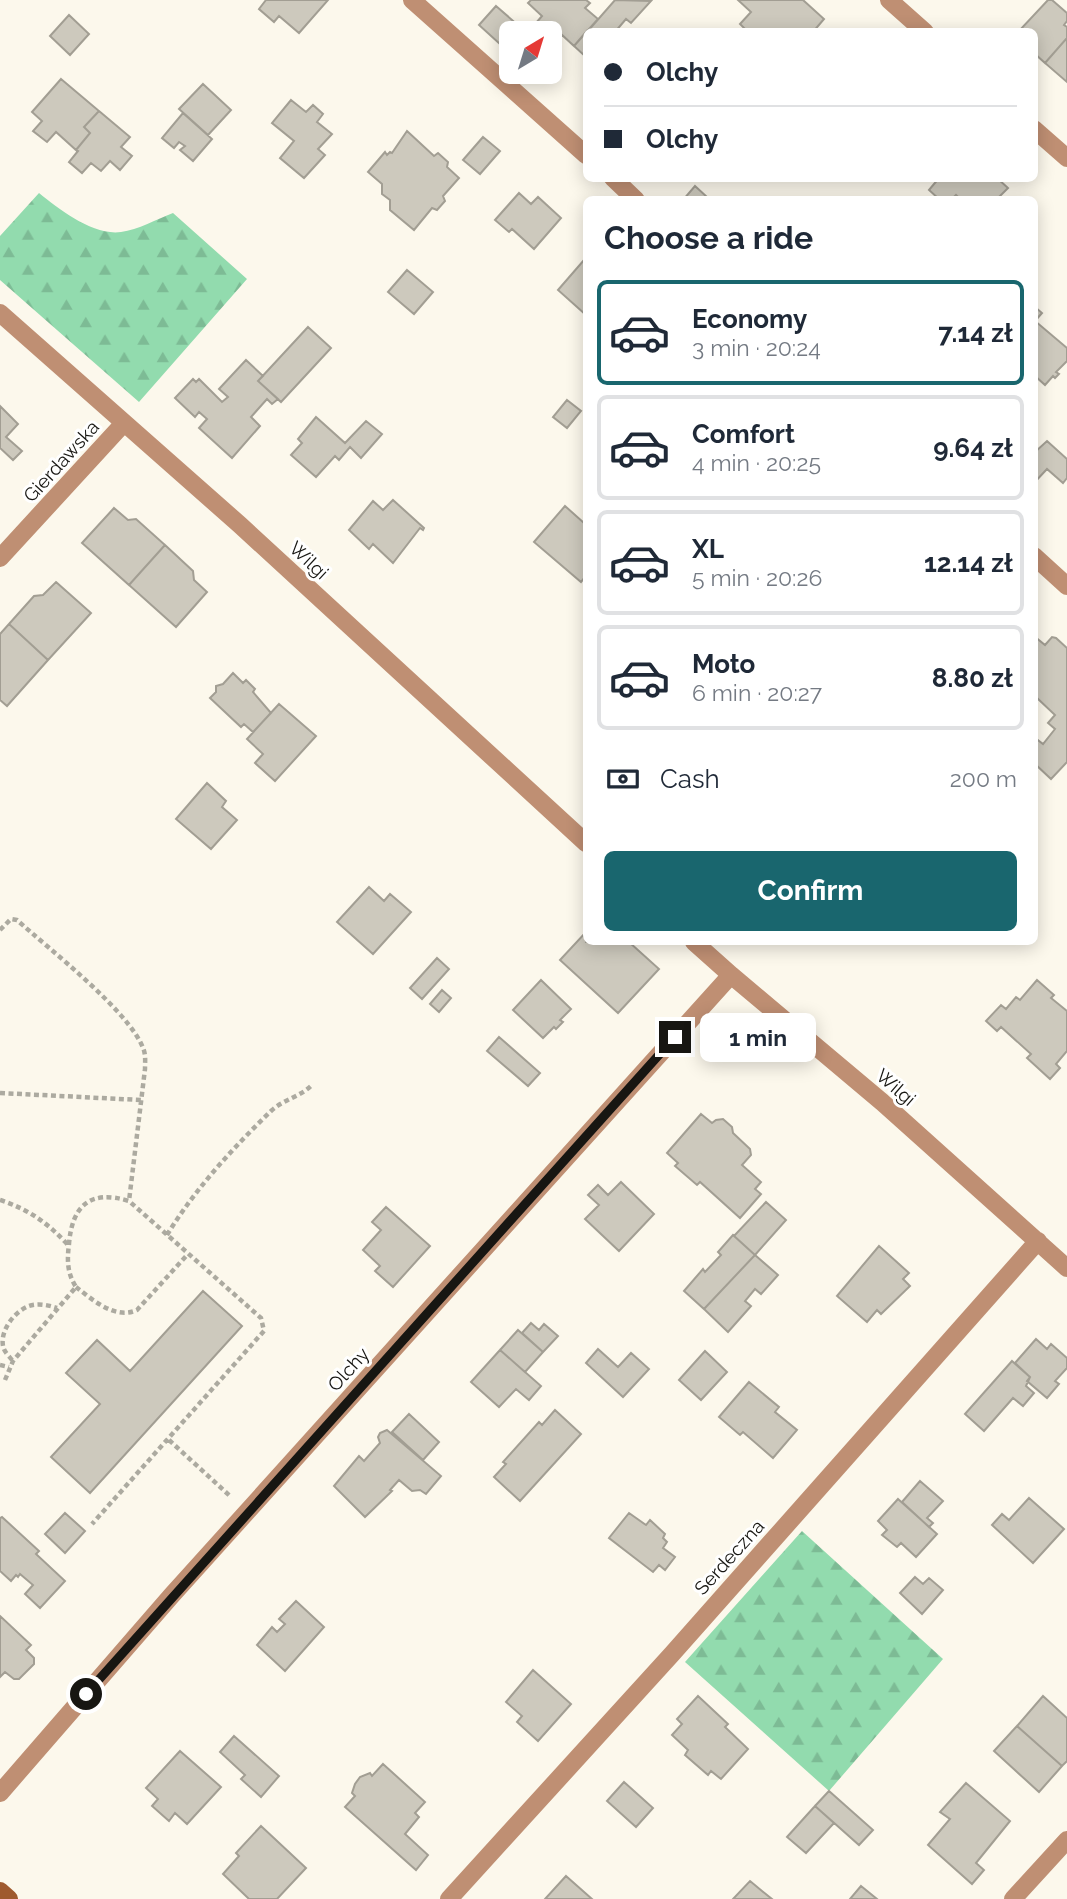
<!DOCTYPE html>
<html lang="en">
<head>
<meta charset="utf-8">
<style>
	:root { --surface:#fff; --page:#f6f6f7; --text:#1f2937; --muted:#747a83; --line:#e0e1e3; --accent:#19666e }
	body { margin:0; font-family:Raleway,sans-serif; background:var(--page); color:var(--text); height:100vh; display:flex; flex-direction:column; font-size:26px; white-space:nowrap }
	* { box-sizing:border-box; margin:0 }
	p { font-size:23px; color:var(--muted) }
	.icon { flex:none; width:38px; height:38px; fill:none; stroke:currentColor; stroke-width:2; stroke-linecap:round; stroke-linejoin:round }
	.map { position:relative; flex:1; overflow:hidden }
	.sheet { position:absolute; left:583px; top:196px; width:455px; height:749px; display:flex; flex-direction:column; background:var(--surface); border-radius:10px; box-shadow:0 4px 18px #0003 }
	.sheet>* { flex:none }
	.guide { position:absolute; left:583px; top:28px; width:455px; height:154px; border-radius:10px; box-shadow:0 4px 18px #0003; display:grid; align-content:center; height:154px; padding:0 21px; background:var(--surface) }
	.needle { width:46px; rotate:38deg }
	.tools { position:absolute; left:499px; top:21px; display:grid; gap:14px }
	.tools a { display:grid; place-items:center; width:63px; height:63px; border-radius:10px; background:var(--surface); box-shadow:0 4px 18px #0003; font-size:35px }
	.end { position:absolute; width:32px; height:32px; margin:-16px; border:9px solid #171612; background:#fff; box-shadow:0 0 0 4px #fff }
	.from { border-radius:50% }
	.bubble { position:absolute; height:49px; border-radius:10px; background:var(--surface); box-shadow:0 4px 18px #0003; font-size:23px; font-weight:700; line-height:49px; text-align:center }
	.guide b { display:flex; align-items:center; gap:24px; height:66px; font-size:26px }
	.guide b+b { border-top:2px solid var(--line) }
	.guide i { width:18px; height:18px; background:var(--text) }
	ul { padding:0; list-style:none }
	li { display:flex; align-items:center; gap:21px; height:105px; margin:0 14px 10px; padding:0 7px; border:4px solid var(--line); border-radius:10px }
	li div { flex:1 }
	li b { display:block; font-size:26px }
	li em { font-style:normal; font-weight:700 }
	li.current { border-color:var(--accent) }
	li>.icon { width:63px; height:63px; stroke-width:1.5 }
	h2 { padding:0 21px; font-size:32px; line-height:84px }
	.pay { display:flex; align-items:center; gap:18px; height:77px; padding:0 21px; font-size:26px }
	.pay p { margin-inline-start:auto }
	.primary-button { display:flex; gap:14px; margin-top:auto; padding:14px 21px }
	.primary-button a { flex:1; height:80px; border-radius:10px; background:var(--accent); color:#fff; font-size:28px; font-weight:700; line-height:80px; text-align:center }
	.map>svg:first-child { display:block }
	.forest { fill:url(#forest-firs) }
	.building { fill:#cdc9bd; stroke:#a29e93; stroke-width:2 }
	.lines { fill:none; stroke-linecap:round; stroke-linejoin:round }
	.path { stroke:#acaaa0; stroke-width:4.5; stroke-dasharray:5 3.5; stroke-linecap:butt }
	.street { stroke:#bf8f73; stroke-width:18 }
	.secondary { stroke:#9f5a2f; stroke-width:18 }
	.route { stroke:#171612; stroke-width:9 }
	.labels { text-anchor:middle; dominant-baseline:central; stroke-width:6; stroke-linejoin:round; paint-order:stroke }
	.street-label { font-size:19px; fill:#171612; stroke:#fff }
</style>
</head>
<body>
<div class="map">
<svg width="1067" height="1899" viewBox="0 0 1067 1899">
	<defs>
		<pattern id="forest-firs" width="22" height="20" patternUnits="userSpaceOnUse" patternTransform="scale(1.75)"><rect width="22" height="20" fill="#92dbae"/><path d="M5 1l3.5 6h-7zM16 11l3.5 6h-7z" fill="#7dbb95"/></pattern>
	</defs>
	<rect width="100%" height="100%" fill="#fcf8ec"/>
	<path class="forest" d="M39 193C59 209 93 236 121 232 138 230 157 219 173 213L247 279 139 402 0 280V236Z
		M802 1531 943 1659 829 1791 685 1662Z"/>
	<path class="building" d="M266 0H328L299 33 279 16 274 22 259 9Z
		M531 0H586L590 3 585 8 598 19 574 46 562 35 555 42 550 33H546L536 23 542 16 528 3Z
		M615 0 651 1 631 23 626 19 615 32H587Z
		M803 0 824 19 813 32H748L740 24 751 12 738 0Z
		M1048 0H1052L1067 13V21L1064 25 1067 27V38L1045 63 1034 53V32H1018Z
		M496 6 527 33H511V54L479 25Z
		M69 15 89 34 70 55 50 36Z
		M586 32V57L574 46Z
		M1067 38V82L1045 63Z
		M61 79 99 111 84 127 90 133 76 150 56 132 47 142 33 131 42 121 32 112Z
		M203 84 231 110 208 135 179 109Z
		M291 100 306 112 313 105 323 114 317 122 332 134 318 149 325 155 304 178 280 158 294 141 272 123Z
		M99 111 130 137 121 147 132 156 120 170 110 161 101 171 91 163 82 173 69 162 78 151 76 150 90 133 84 127Z
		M183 113 212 139 193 161 180 150 185 146 179 142 174 148 162 138Z
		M407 131 434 156 438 153 448 162 447 167 459 178 443 196 445 201 437 210 432 208 414 230 390 210V200L382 194V184L368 172 385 152 387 155 390 152 392 153Z
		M483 137 500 151 480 174 463 160Z
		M939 178H997L1008 188 999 197 1002 200H961L956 195 951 200H940L929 190Z
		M695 186 707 197 704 200H683Z
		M519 193 531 204 538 197 561 218 534 249 512 229 509 232 495 220Z
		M584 260 586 262V315L558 290Z
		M407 270 433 292 414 314 388 292Z
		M1035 307 1042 313 1035 321 1067 348V361L1056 372 1059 374 1055 378 1053 376 1045 385 1034 375Z
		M308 327 331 348 281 402 258 381Z
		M246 360 263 376 258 381 278 399 272 404 267 399 251 417 260 426 232 458 199 428 207 419 199 412 195 417 175 398 193 379 196 382 199 379 222 402 228 397 219 389Z
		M567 400 581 411 567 428 553 417Z
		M0 406 18 424 6 437 22 451 13 460 0 448Z
		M316 417 345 443 366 421 382 434 361 458 350 447 339 460 335 456 316 477 291 455 302 443 298 439Z
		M1047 441 1067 459V478L1063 483 1047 469 1034 483V453Z
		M393 500 424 528 423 530 420 528 393 563 373 544 369 549 349 530 373 501 383 510Z
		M565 506 584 523 586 520V576L581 582 534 542Z
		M114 508 128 520 136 519 165 545 129 585 82 543Z
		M165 545 193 571 194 580 207 592 176 627 129 585Z
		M56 582 91 613 48 660 9 624 34 596 43 595Z
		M9 624 48 660 7 706 0 700V634Z
		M1034 636 1045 645 1052 637 1056 638 1067 648V762L1051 779 1034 763V737L1043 744 1055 729 1048 723 1055 715 1037 698 1034 701Z
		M233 673 243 683 246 680 255 689 253 692 271 713 253 732 244 724 241 727 210 698 216 692V686L223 684Z
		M279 704 316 736 275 781 255 763 263 754 247 739Z
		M207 783 226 801 222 807 237 820 211 849 176 819Z
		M369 887 384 901 390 894 411 912 373 954 337 922Z
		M586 932V942H629L659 969 618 1013 560 960Z
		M437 958 449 969 422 999 410 988Z
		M541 980 571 1009 560 1020 563 1022 556 1029 554 1027 543 1038 513 1010Z
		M1037 980 1054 995 1051 998 1067 1011V1051L1056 1064 1060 1068 1050 1079 1027 1058 1031 1054 1001 1027 997 1031 986 1021 1001 1005 1006 1009 1016 997 1020 1000Z
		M442 990 451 998 439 1012 430 1004Z
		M499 1037 540 1073 528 1086 487 1051Z
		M701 1114 712 1123 716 1120 723 1119 732 1127 733 1133 750 1149 751 1155 742 1165 761 1182 755 1189 761 1194 740 1218 700 1182 697 1185 675 1166 678 1163 667 1153Z
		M621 1182 654 1214 619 1251 585 1219 599 1205 588 1195 598 1185 608 1195Z
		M766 1202 786 1220 755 1255 734 1236Z
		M386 1207 430 1246 393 1287 375 1271 380 1266 363 1250 381 1230 372 1222Z
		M733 1235 755 1255 704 1309 684 1291 703 1269 705 1272 721 1255 718 1252Z
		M879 1246 909 1273 903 1279 910 1286 881 1314 877 1310 867 1322 837 1296Z
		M755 1255 778 1275 761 1294 755 1289 745 1301 751 1306 728 1332 704 1309Z
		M203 1291 242 1326 90 1493 51 1457 100 1404 66 1373 97 1340 130 1371Z
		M531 1323 539 1330 544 1324 558 1336 543 1352 522 1333Z
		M518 1330 543 1352 525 1372 500 1350Z
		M1036 1339 1047 1349 1051 1344 1067 1358V1368L1055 1381 1059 1384 1047 1398 1027 1381 1030 1377 1015 1363Z
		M598 1349 618 1367 631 1353 649 1369 623 1397 586 1363Z
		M500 1350 541 1386 529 1400 516 1389 499 1407 471 1382Z
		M705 1351 727 1372 701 1400 679 1380Z
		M1012 1361 1030 1377 1026 1386 1034 1393 1023 1406 1013 1398 984 1431 965 1414Z
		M749 1382 779 1407 775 1412 797 1430 773 1458 743 1432 740 1435 719 1417Z
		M555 1410 581 1434 520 1501 494 1477 506 1464 503 1462 539 1422 542 1425Z
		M409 1414 439 1442 423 1460 392 1432Z
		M387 1430 441 1476 426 1494 420 1490 412 1491 399 1480 390 1490 392 1491 365 1517 334 1486 359 1456 364 1461 380 1443 378 1437 380 1433Z
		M920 1481 943 1501 927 1518 933 1523 929 1527 902 1502Z
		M1029 1498 1064 1529 1033 1563 992 1525 1002 1514 1009 1520Z
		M898 1499 937 1534 916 1557 901 1543 897 1547 882 1535 887 1530 878 1521Z
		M65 1513 85 1531 65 1553 45 1534Z
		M629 1513 646 1525 650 1520 665 1534 663 1538 667 1542 663 1548 675 1557 665 1570 659 1565 653 1572 609 1538Z
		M2 1517 39 1551 36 1554 65 1581 40 1608 25 1594 33 1585 20 1574 18 1577 16 1575 11 1581 0 1571V1518Z
		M915 1577 923 1584 929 1578 943 1590 922 1614 900 1593Z
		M296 1601 324 1627 285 1671 257 1645 272 1627 277 1632 285 1624 279 1619Z
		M0 1616 31 1645 26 1650 34 1658V1664L19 1679H14L5 1672 0 1677Z
		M533 1670 571 1704 538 1741 517 1722 522 1716 506 1702Z
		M698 1696 728 1724 725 1727 748 1749 721 1779 711 1771 708 1775 685 1755 688 1750 672 1735 682 1724 677 1719Z
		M1043 1696 1067 1718V1761L1062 1766 1017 1726Z
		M1017 1726 1062 1766 1039 1792 994 1751Z
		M234 1736 279 1776 261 1797 241 1779 245 1775 220 1752Z
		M180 1751 221 1787 187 1824 175 1813 169 1821 152 1806 158 1799 146 1788Z
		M383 1764 425 1802 415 1813 419 1817 405 1834 428 1855 416 1870 345 1807 355 1796 352 1793 355 1784 360 1777 370 1773 372 1776Z
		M624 1782 653 1808 636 1827 607 1801Z
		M966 1783 1010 1821 976 1863 984 1870 972 1884 928 1845 950 1819 940 1812Z
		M829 1791 873 1830 859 1845 815 1806Z
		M815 1806 834 1823 806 1853 787 1837Z
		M261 1826 306 1868 277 1899H249L223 1874 239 1856 236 1853Z
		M566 1876 592 1899H545Z
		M750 1881 762 1891 772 1899H733Z
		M861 1886 877 1899H850Z"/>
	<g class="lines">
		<path class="path" d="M0 930 11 919 17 920C49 949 129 1011 143 1048 146 1054 145 1062 145 1069L129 1201
			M0 1093 141 1100
			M0 1200C28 1209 48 1223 68 1245
			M167 1235C195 1189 233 1148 271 1111 284 1099 300 1097 312 1085
			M76 1287C93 1300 115 1320 137 1310L188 1254
			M12 1360C9 1356 4 1352 3 1346 0 1330 15 1311 29 1306 38 1303 48 1305 57 1308
			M0 1365 9 1367
			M5 1380 13 1361 76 1287C67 1273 67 1260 69 1244 72 1206 90 1189 129 1201L261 1318 264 1331 92 1524
			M169 1440 230 1496"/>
		<path class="street" d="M412 0 586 155
			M889 0 925 32
			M1034 129 1067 158
			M613 178 636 200
			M0 313 240 525 586 843
			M1034 556 1067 586
			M0 558 124 423
			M694 942 731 975 882 1102 1067 1268
			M0 1793 172 1595 731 975
			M449 1899 672 1654 1038 1241
			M1013 1899 1067 1840"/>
		<path class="secondary" d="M0 1891 9 1899"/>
	</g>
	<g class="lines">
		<path class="route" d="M86 1694 675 1037"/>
	</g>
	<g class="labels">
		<g class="street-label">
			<text transform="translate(61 461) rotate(-48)">Gierdawska</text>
			<text transform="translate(309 560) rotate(43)">Wilgi</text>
			<text transform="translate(896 1087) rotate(41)">Wilgi</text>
			<text transform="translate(348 1369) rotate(-48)">Olchy</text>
			<text transform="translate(729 1557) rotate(-48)">Serdeczna</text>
		</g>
	</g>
</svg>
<div class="tools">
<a><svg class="needle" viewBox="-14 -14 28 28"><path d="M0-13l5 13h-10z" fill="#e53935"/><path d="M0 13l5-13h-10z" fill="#747a83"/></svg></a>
</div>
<i class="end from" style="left:86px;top:1694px"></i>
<i class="end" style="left:675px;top:1037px"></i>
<div class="bubble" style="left:700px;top:1013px;width:116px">1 min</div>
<div class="guide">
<b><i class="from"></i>Olchy</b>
<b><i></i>Olchy</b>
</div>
<section class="sheet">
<h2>Choose a ride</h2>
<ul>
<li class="current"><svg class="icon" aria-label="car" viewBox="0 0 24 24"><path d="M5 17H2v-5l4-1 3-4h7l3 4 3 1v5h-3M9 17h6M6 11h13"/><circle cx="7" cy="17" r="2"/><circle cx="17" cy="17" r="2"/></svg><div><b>Economy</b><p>3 min · 20:24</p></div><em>7.14 zł</em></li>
<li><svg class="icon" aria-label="car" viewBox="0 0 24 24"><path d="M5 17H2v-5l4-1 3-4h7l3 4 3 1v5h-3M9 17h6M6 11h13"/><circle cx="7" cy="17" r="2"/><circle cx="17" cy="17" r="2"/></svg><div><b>Comfort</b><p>4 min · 20:25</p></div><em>9.64 zł</em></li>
<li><svg class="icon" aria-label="car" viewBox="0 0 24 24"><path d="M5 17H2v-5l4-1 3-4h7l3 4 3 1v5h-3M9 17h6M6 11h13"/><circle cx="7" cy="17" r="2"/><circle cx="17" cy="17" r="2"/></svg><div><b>XL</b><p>5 min · 20:26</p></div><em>12.14 zł</em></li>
<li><svg class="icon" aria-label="car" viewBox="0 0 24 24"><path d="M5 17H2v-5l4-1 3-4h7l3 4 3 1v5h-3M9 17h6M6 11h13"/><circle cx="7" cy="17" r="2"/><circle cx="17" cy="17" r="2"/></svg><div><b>Moto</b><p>6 min · 20:27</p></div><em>8.80 zł</em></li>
</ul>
<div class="pay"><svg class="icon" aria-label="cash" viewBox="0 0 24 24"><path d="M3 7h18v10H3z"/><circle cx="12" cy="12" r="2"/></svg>Cash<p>200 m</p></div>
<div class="primary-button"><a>Confirm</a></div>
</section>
</div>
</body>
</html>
